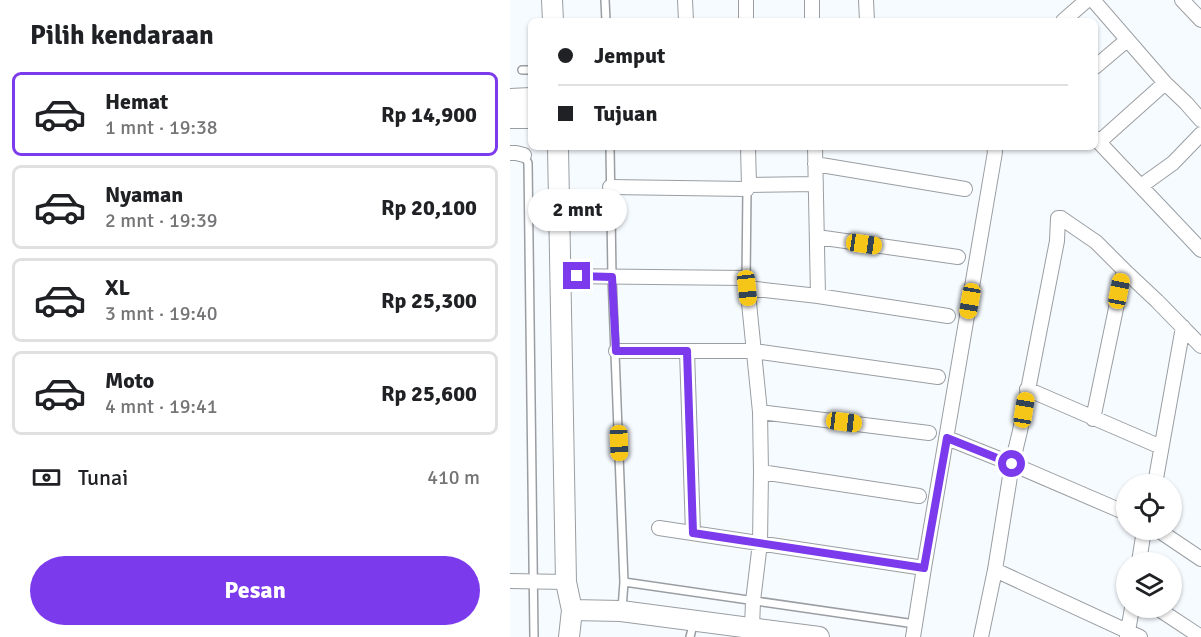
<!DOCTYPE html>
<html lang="id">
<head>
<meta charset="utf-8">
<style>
	:root { --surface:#fff; --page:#f2f2f2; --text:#202124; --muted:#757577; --line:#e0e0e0; --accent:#7c3aed }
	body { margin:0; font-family:Signika,sans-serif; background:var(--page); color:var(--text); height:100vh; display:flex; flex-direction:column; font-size:22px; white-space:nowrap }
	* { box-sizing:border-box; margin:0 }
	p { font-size:20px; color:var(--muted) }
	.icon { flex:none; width:33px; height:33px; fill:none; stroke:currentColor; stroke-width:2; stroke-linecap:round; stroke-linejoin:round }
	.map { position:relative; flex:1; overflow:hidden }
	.details { display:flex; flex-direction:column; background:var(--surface); width:510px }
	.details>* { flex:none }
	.guide { position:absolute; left:18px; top:18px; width:570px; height:132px; border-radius:9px; box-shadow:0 2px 4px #0004; display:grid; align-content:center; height:132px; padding:0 30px; background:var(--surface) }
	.tools { position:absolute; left:606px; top:474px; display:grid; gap:12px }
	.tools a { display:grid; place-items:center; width:66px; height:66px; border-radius:50%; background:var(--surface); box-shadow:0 2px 4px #0004; font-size:30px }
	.end { position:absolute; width:27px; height:27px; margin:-14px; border:8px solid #7c3aed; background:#fff; box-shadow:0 0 0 3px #fff }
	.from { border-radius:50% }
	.bubble { position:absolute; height:42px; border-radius:21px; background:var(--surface); box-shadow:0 2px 4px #0004; font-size:20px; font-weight:700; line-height:42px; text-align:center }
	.car { position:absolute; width:18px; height:36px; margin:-18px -9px; border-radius:8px; box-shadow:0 0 4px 2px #0007; background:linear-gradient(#f5c518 24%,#345 0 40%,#f5c518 0 76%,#345 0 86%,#f5c518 0) }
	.guide b { display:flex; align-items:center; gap:21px; height:57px; font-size:22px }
	.guide b+b { border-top:2px solid var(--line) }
	.guide i { width:15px; height:15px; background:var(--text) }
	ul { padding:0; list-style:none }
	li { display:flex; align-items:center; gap:18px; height:84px; margin:0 12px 9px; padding:0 18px; border:3px solid var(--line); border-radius:9px }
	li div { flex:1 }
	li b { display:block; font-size:22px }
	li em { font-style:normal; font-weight:700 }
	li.current { border-color:var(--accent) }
	li>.icon { width:54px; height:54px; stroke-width:1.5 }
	h2 { padding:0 30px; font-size:27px; line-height:72px }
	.pay { display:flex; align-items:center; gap:15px; height:66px; padding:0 30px; font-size:22px }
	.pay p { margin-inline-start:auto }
	.button { display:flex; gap:12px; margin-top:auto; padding:12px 30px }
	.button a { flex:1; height:69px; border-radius:36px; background:var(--accent); color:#fff; font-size:24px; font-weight:700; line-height:69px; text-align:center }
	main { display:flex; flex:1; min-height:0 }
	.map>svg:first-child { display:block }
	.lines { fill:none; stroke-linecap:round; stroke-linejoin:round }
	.lane-casing { stroke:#9a9ea2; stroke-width:10 }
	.street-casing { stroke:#9a9ea2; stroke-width:16 }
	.secondary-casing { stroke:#9a9ea2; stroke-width:22 }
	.lane { stroke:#fff; stroke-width:7 }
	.street { stroke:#fff; stroke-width:14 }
	.secondary { stroke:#fff; stroke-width:20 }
	.route { stroke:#7c3aed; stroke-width:8 }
</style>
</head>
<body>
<main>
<section class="details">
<h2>Pilih kendaraan</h2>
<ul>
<li class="current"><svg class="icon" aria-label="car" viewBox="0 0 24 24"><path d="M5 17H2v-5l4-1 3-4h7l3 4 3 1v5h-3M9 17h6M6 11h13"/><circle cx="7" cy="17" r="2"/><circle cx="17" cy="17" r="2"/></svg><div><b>Hemat</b><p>1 mnt · 19:38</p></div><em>Rp 14,900</em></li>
<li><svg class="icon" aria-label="car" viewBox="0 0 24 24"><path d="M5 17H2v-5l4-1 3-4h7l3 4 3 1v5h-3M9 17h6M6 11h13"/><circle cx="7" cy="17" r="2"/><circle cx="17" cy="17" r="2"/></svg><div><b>Nyaman</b><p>2 mnt · 19:39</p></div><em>Rp 20,100</em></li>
<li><svg class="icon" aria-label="car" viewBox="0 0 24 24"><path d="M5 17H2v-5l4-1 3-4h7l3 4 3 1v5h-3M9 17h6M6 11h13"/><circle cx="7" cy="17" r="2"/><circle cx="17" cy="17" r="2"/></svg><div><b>XL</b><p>3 mnt · 19:40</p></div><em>Rp 25,300</em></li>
<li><svg class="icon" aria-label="car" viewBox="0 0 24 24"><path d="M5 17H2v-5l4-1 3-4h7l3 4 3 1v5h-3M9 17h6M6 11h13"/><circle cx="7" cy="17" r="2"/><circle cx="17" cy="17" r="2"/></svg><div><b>Moto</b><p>4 mnt · 19:41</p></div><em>Rp 25,600</em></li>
</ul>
<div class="pay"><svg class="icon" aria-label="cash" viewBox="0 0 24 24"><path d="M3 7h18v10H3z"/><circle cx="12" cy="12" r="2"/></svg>Tunai<p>410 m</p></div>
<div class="button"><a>Pesan</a></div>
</section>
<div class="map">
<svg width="691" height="637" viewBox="0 0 691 637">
	<rect width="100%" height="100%" fill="#f6fbff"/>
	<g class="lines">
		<g class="lane-casing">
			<path id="lane" d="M95 0 96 21
				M12 70H21
				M100 147 102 277 114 582 112 609
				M14 155 18 163 24 637
				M236 281 237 189
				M114 582 405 624
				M180 637 184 621"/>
		</g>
		<g class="street-casing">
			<path id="street" d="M175 0 176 21
				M236 0V21
				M302 0V21
				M356 0 357 21
				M583 0 655 83 676 103 691 120
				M672 0 691 20
				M553 21 577 0
				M585 67 617 40
				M585 138 691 250
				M589 142 655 83
				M305 147 308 296
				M0 153H6L14 155
				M305 164 455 189
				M239 185 306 184
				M631 186 663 163 691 134
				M100 187 237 189 239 185 238 147
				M307 237 448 257
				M50 276 236 278
				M237 283 250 412 251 472 250 543 243 601 242 628
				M237 288 308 296 438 316
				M106 351H244L428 377
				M177 351 183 533
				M517 389 651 447
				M250 412 419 433
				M583 419 614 270
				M437 438 502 464 616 513
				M251 472 409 496
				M645 484 673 327
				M149 528 414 568
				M648 530 691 559
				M629 562 634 530
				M485 570 630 637
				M0 581 56 582
				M647 608 691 637
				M403 637 414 568 485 152 484 147
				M471 637 485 570 502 464 510 431 547 241 548 218H551L586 242 614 270 647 301 691 346
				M617 637 622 608"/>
		</g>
		<g class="secondary-casing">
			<path id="secondary" d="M42 0 43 21
				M0 99 21 98
				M0 118H21
				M48 147 56 582 62 610 59 637
				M62 610 111 611 309 637"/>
		</g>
		<use href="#lane" class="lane"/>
		<use href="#street" class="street"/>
		<use href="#secondary" class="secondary"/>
	</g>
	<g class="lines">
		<path class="route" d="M67 276 102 277 106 351H177L183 533 414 568 437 438 502 464"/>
	</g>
</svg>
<div class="tools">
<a><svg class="icon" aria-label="locate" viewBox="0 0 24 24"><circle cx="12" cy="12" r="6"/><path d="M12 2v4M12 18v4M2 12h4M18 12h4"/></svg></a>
<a><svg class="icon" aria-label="layers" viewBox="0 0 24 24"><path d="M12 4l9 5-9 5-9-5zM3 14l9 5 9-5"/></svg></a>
</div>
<i class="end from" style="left:502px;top:464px"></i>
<i class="end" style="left:67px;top:276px"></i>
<div class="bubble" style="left:18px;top:189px;width:99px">2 mnt</div>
<i class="car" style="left:354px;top:244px;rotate:98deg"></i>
<i class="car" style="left:237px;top:288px;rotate:174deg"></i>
<i class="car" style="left:609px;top:291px;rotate:11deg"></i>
<i class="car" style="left:460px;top:301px;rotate:190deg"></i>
<i class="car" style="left:514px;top:410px;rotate:9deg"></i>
<i class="car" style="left:334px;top:422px;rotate:97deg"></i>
<i class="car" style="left:109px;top:443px;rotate:178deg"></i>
<div class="guide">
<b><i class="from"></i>Jemput</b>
<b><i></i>Tujuan</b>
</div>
</div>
</main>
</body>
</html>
